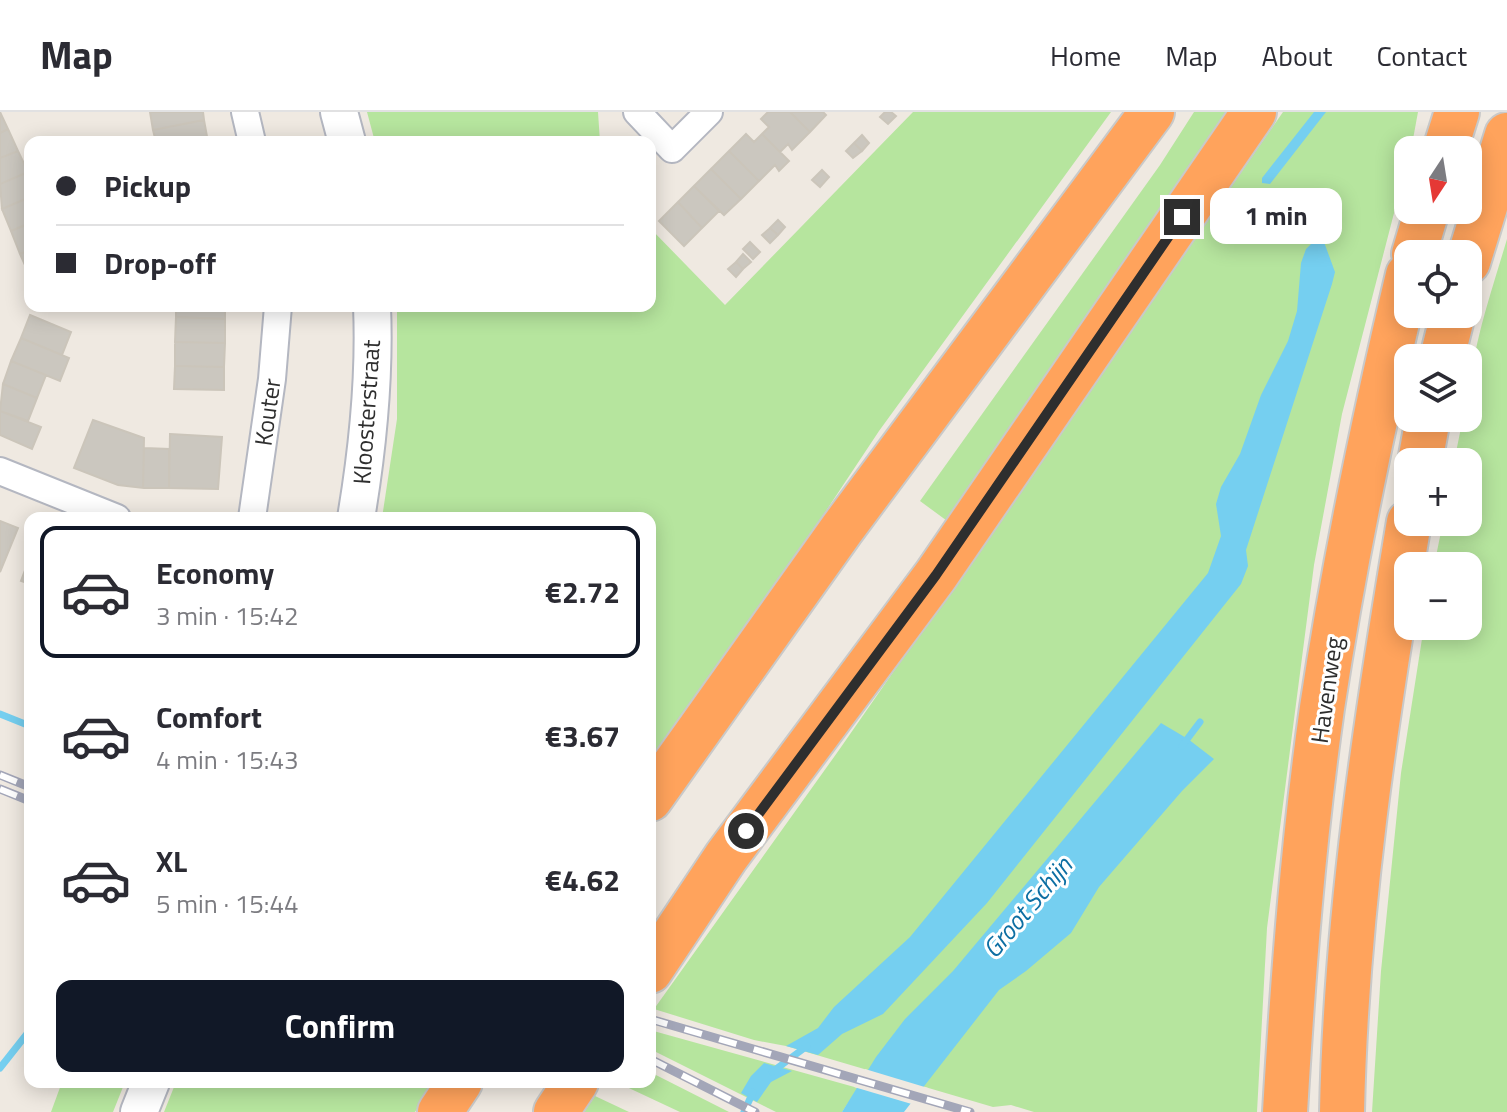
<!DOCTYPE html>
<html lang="en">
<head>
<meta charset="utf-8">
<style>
	:root { --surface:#fff; --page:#f2f2f3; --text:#2b2b33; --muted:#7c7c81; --line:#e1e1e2; --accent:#111827 }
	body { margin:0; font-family:"Titillium Web",sans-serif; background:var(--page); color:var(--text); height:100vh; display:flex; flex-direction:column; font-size:30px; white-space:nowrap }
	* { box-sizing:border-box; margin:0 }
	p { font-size:26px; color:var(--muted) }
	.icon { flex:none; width:44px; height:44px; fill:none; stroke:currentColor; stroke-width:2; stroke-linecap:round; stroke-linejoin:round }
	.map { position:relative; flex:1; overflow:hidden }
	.sheet { position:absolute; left:24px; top:400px; width:632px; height:576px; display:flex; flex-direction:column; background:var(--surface); border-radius:16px; box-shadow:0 4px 20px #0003 }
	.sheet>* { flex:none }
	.guide { position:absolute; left:24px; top:24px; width:632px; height:176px; border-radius:16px; box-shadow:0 4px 20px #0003; display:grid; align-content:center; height:176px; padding:0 32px; background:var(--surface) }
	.needle { width:52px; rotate:192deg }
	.tools { position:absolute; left:1394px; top:24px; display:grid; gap:16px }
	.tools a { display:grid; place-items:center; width:88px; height:88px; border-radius:16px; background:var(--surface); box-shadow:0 4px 20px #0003; font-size:40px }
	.end { position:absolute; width:36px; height:36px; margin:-18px; border:10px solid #2e2e2e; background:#fff; box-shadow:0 0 0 4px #fff }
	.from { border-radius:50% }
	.bubble { position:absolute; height:56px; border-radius:16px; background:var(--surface); box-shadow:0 4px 20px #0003; font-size:26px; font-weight:700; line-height:56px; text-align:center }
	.guide b { display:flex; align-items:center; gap:28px; height:76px; font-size:30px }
	.guide b+b { border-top:2px solid var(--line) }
	.guide i { width:20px; height:20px; background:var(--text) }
	ul { padding:14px 0 0; list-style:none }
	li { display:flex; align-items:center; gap:24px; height:132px; margin:0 16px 12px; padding:0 16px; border:4px solid transparent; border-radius:16px }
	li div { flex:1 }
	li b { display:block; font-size:30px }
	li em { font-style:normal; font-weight:700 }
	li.current { border-color:var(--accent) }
	li>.icon { width:72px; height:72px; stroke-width:1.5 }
	.action { display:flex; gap:16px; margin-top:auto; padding:16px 32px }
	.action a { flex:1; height:92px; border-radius:16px; background:var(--accent); color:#fff; font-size:32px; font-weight:700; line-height:92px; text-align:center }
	header { display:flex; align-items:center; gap:48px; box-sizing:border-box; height:112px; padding:0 40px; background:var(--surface); border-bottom:2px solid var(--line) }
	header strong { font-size:38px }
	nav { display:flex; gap:44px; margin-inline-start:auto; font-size:28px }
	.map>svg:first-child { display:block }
	.green { fill:#b6e59e }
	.water { fill:#75cff0 }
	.pier { fill:#efe9e1 }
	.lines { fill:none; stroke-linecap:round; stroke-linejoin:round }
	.stream { stroke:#75cff0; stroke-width:7 }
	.building { fill:#cbc7bf; stroke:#cbc5ba; stroke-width:2 }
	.street-casing { stroke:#b4b7c1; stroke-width:30 }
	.secondary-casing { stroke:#b4b7c1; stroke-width:40 }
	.highway-casing { stroke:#c9c9c9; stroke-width:48 }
	.street { stroke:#fff; stroke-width:26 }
	.secondary { stroke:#fff; stroke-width:36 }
	.highway { stroke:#ffa35c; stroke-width:44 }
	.rail-casing { stroke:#a3a6b8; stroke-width:9 }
	.rail { stroke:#fff; stroke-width:6; stroke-dasharray:18; stroke-linecap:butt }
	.route { stroke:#2e2e2e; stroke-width:10 }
	.labels { text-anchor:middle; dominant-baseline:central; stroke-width:6; stroke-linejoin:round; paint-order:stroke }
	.street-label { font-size:24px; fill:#2e2e2e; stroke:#fff }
	.water-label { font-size:26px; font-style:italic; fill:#0d6fa3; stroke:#fff }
</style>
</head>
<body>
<header>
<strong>Map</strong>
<nav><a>Home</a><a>Map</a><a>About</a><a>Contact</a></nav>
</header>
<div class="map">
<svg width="1507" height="1000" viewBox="0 0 1507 1000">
	<rect width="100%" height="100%" fill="#efe9e1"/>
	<path class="green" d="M367 0H598L600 30H375Z
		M913 0H1111L879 319 814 417 650 649V406H382L397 307V194H650V116L725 193Z
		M1194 0H1237L954 414 920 389 1160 53Z
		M1283 0H1418L1411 38H1408V47L1342 302 1314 453 1267 816 1257 1000H1034L1011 993 993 995 786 934 754 928 654 897 839 638Z
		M1507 127V1000H1372L1381 859 1401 661 1424 514H1468V454H1434L1443 410H1468V350H1454L1463 306H1468C1468 245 1490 185 1507 127Z
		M650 918 858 976 842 1000H776L650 937Z
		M650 960 729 1000H680L616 970H650Z
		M62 970H125L113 1000H51Z
		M176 970H434L415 1000H164Z
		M595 984 629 1000H584Z"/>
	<path class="water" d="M1314 0H1326L1270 72 1262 71V66Z
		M1313 130H1324L1335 160 1332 172 1246 438 1248 454 1241 472 987 791 883 902 842 922 818 943 786 934 818 916 834 895 910 825 1208 461 1221 424 1216 392 1221 375 1240 342 1261 283 1288 229 1297 199 1301 151 1306 137Z
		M1161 611 1188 627 1214 647 1182 679 1099 775 1071 821 1026 859 999 878 904 1000H842L876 945 905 907 953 859Z
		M764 951 792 959 771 970 757 990 741 981 751 964Z"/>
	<path class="pier" d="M865 957 928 976 915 993 854 975Z"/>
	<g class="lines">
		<path class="stream" d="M0 602 30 614
			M1182 634 1200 610
			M0 956 30 918
			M772 960 807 934
			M744 1000 753 980"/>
	</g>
	<path class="building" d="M0 0 8 17 0 21Z
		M150 0H203L204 8 153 18Z
		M768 0H790L810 20 792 38 788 32 780 40 762 22 769 15 761 7Z
		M790 0H823L826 3 810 20Z
		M885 0H891L896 4 888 12 880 5Z
		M204 8 208 30H156L153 18Z
		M8 17 18 39 0 46V21Z
		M746 22 754 30 762 22 789 49 779 59 775 53 759 69 729 39Z
		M862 23 869 31 862 39 854 31Z
		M854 31 862 39 853 46 846 39Z
		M18 39 28 60 0 72V46Z
		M729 39 759 69 741 87 711 57Z
		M711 57 741 87 724 103 694 74Z
		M822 58 829 65 820 75 812 68Z
		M28 60 30 85 2 97 0 72Z
		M694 74 719 99 702 116 678 90Z
		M30 85V111L11 119 2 97Z
		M678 90 702 116 684 134 659 109Z
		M778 108 785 115 778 123 770 116Z
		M30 111V138L20 142 11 119Z
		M770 116 778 123 770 131 762 123Z
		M750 130 760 140 753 147 743 137Z
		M30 138V164L20 142Z
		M743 142 751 150 743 157 736 150Z
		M736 150 743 157 736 165 728 157Z
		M176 194H225V207L176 205Z
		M521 194H544L523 199Z
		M30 203 71 220 62 243 21 226Z
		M176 205 225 207V231L175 230Z
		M21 226 69 246 60 269 11 249Z
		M175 230 225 231 224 255 175 254Z
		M11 249 46 263 37 286 3 272Z
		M175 254 224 255V278L174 277Z
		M3 272 37 286 28 309 0 299Z
		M0 299 41 315 32 337 0 323Z
		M93 308 144 326 143 376 118 373 74 356Z
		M170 322 222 325 218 377 169 376Z
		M144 336 169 337V376H143Z
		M0 409 18 416 0 460Z
		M30 445V472L21 469Z"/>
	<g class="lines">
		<g class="street-casing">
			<path id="street" d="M245 0 252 30
				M637 0 672 37 709 0
				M0 359 117 406
				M252 406 272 267 278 194"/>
		</g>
		<g class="secondary-casing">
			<path id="secondary" d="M339 0 347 30
				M356 406C368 335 375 266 372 194
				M139 1000 151 970"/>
		</g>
		<g class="highway-casing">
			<path id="highway" d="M1445 38 1457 0
				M1414 142 1427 98
				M1468 150 1507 23
				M1442 246 1453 202
				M1420 350 1428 306
				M650 687 842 417 1152 0
				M650 859 726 745 936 463 1254 0
				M440 1000 460 970
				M556 1000 576 970
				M1285 1000C1293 865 1303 730 1322 596 1344 450 1374 306 1408 163
				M1342 1000C1346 802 1376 605 1409 410"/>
		</g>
		<use href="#street" class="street"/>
		<use href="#secondary" class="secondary"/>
		<use href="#highway" class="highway"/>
		<g class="rail-casing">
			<path id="rail" d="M0 663 30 675
				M0 677 30 689
				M650 907 970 1000
				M650 947 755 1000"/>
		</g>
		<use href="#rail" class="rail"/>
	</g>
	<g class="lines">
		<path class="route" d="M746 719 936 463 1182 105"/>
	</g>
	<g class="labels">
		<g class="street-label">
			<text transform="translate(267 300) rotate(-82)">Kouter</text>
			<text transform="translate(366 300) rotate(-86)">Kloosterstraat</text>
			<text transform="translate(1326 578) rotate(-82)">Havenweg</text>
		</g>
		<g class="water-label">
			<text transform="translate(1027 795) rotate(-50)">Groot Schijn</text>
		</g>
	</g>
</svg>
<div class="tools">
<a><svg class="needle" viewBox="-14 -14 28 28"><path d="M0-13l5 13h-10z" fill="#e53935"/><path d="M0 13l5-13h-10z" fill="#7c7c81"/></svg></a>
<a><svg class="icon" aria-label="locate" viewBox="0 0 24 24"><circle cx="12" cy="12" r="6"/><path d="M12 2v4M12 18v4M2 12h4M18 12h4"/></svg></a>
<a><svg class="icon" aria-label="layers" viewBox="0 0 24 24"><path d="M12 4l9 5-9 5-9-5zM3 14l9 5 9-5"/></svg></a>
<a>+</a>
<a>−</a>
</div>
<i class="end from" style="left:746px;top:719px"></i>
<i class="end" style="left:1182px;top:105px"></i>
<div class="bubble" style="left:1210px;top:76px;width:132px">1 min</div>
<div class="guide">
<b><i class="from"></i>Pickup</b>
<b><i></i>Drop-off</b>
</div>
<section class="sheet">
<ul>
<li class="current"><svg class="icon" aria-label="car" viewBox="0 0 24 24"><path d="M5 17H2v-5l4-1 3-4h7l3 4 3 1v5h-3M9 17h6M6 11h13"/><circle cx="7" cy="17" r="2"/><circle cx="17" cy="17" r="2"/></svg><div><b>Economy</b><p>3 min · 15:42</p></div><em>€2.72</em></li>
<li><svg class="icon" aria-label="car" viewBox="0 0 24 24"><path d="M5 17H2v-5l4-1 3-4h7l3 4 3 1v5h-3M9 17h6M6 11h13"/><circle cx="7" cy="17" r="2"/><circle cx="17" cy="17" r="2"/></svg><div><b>Comfort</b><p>4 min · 15:43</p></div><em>€3.67</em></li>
<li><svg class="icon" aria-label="car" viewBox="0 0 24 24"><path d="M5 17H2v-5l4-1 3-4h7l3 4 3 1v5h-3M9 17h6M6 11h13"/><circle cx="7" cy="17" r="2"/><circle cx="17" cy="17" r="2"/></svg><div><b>XL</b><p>5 min · 15:44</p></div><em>€4.62</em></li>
</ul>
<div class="action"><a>Confirm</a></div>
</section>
</div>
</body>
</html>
